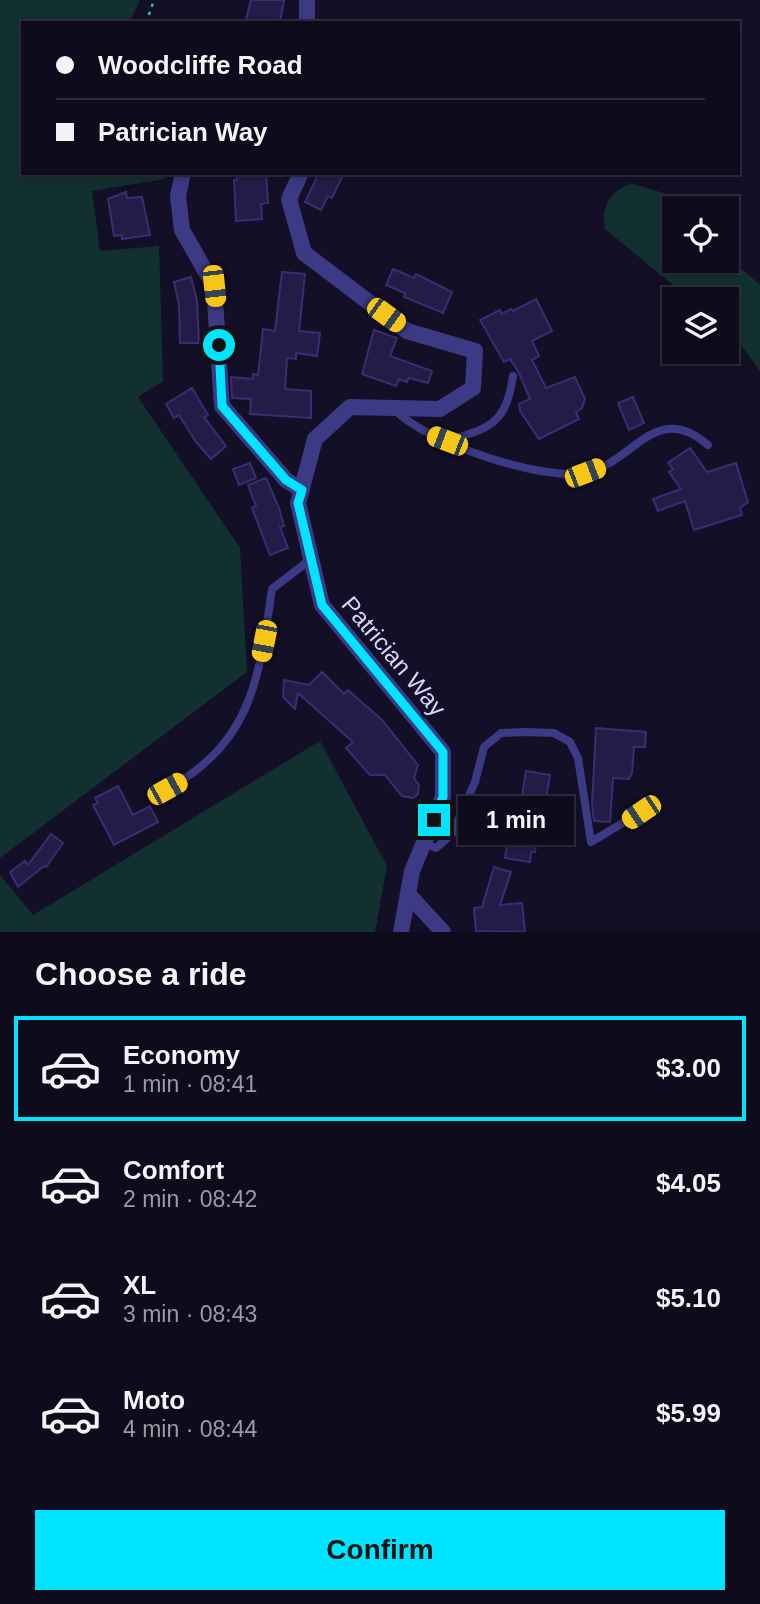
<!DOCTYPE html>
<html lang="en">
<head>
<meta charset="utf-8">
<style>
	:root { --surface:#0e0b1c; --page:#1c1929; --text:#f1f3f6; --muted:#9b9ba3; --line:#2e2b3b; --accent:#00e5ff }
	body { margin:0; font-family:Arial,sans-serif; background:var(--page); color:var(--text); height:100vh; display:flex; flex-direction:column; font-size:26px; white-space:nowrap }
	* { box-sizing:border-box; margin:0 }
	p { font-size:23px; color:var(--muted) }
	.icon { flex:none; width:38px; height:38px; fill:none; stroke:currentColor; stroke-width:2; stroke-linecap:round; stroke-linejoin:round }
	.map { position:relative; height:932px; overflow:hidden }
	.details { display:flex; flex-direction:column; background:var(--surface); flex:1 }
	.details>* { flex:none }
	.hud { position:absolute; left:21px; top:21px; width:719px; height:154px; border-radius:0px; box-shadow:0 4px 10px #0003,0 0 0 2px var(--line); display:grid; align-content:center; height:154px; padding:0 35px; background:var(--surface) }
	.buttons { position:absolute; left:662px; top:196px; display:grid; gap:14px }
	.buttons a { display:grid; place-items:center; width:77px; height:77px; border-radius:0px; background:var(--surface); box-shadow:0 4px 10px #0003,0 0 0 2px var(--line); font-size:35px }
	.end { position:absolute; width:32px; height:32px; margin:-16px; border:9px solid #00e5ff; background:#111; box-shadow:0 0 0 4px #111 }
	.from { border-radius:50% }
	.bubble { position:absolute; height:49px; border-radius:0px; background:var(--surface); box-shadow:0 4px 10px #0003,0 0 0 2px var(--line); font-size:23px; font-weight:700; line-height:49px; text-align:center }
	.car { position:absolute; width:21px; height:42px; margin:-21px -10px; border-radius:9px; box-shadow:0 0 5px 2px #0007; background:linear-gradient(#f5c518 24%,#345 0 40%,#f5c518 0 76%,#345 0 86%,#f5c518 0) }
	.hud b { display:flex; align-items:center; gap:24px; height:66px; font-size:26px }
	.hud b+b { border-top:2px solid var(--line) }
	.hud i { width:18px; height:18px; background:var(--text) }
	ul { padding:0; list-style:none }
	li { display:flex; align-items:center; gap:21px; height:105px; margin:0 14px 10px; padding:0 21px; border:4px solid transparent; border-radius:0px }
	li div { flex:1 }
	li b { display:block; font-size:26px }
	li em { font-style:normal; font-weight:700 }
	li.on { border-color:var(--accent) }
	li>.icon { width:63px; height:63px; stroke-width:1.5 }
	h2 { padding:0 35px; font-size:32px; line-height:84px }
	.primary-button { display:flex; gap:14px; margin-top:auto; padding:14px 35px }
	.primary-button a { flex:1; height:80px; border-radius:0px; background:var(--accent); color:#111; font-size:28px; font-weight:700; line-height:80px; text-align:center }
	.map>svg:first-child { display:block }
	.green { fill:#12302f }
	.building { fill:#241b47; stroke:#3b2d73; stroke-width:2 }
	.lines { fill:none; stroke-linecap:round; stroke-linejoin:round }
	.path { stroke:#2fb8b0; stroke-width:2.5; stroke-dasharray:3.5 5; stroke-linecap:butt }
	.lane { stroke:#3d3a85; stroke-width:8 }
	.street { stroke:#3d3a85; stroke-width:16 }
	.route { stroke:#00e5ff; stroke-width:9 }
	.labels { text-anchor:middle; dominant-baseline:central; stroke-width:7; stroke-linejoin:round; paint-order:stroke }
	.street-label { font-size:24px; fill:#d9d4ff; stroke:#130f26 }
</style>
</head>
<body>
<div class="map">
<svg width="760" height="932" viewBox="0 0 760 932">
	<rect width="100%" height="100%" fill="#130f26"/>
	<path class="green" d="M0 0H140L129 23H23V173H166L165 179 92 191 100 251 159 246 163 381 138 397 240 548 247 672 0 858Z
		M631 183 663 193 679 208H674V261H726V255L760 285V371L726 325V299H690L605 229C601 206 610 192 631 183Z
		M320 741 387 866 375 932H0V875L33 915Z"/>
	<path class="building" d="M251 0H284L280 23H245Z
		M236 173H266L268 203 261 204 262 219 236 221 234 180H237Z
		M319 173H344L332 198 328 196 321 210 305 202Z
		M126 192 127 198 142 197 150 235 122 239V235L114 236 108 199Z
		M393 269 414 278 416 274 452 292 443 313 404 297 405 293 386 285Z
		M282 272 305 274 299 331 320 333 317 356 296 353V359L287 358 285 389 311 391V418L250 414 251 399 232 398 231 377 253 379V374L258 375 263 329 275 331Z
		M191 277 197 301 199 343H180L179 305 174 282Z
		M536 299 552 331 532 341 539 356 532 360 546 388 575 377 585 399 582 408 576 412 579 419 539 439 520 411 519 404 530 399 519 373 510 359 504 362 480 320 500 310 501 314 511 309 513 311Z
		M374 330 397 338 390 356 432 371 428 383 409 378 407 382 399 379 396 386 362 374Z
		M192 388 208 415 204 417 226 446 211 459 196 442 179 415 174 418 166 404Z
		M633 397 644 423 629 430 618 403Z
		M690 448 707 472 736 463 748 502 740 508 742 515 694 530 685 501 658 511 653 499 681 489 669 472 673 469 668 463Z
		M250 463 256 478 239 485 233 469Z
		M266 478 279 508 284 526 280 527 288 548 270 555 252 508 256 506 248 485Z
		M322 672 344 694 348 690 382 720 418 765 414 778 419 785 418 794 413 798 402 796 385 775H370L346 748 353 742 298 693 295 709 283 697 284 680 309 685Z
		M596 728 646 732 645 747H634L632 773 629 779 613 778 610 822 594 821 592 804Z
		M526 771 550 775 545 805 553 806 548 841 537 839 535 852H531L530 862 505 858 512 814 503 812 505 800 521 802Z
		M118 786 133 815 150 806 158 822 114 845 93 805 98 803 95 798Z
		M51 834 63 843 46 867 44 866 18 887 10 872 25 861 28 865Z
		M494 867 511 872 500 905 522 903 525 932 476 931 474 908 482 907Z"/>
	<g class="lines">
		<path class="path" d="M146 23 154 0"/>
		<path class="lane" d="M395 410C425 442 541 481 585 473 633 464 655 399 708 445
			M447 441C490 428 506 424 513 376
			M167 789C253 743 259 676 272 589L311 559
			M424 843 436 848 452 834 475 782 484 747 501 733 526 732 554 733 570 742 578 758 591 842 641 812"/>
		<path class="street" d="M307 0V23
			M183 173 178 196 182 230 214 286 222 406 286 480 302 490
			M301 173 289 199 304 253 407 331 475 351 473 388 440 409 350 407 315 439 298 503 322 605 443 752V797L412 871 401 932
			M408 894 443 932"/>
	</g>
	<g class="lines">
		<path class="route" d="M219 345 222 406 286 480 302 490 298 503 322 605 443 752V797L434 820"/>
	</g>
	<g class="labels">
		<g class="street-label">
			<text transform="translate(394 656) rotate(50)">Patrician Way</text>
		</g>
	</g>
</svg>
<div class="buttons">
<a><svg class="icon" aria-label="locate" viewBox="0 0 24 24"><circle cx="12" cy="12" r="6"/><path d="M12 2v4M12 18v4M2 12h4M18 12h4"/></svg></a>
<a><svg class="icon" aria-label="layers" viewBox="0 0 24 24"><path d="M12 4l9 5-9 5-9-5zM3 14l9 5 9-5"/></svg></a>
</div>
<i class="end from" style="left:219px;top:345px"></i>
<i class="end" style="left:434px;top:820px"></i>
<div class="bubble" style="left:458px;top:796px;width:116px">1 min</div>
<i class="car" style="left:214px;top:286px;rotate:174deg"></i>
<i class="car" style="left:386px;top:315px;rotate:126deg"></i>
<i class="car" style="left:447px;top:441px;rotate:291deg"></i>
<i class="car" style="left:585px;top:473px;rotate:69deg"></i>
<i class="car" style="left:264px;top:641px;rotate:191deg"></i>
<i class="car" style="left:167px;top:789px;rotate:61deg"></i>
<i class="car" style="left:641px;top:812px;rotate:236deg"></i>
<div class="hud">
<b><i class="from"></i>Woodcliffe Road</b>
<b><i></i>Patrician Way</b>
</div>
</div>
<section class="details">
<h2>Choose a ride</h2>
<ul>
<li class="on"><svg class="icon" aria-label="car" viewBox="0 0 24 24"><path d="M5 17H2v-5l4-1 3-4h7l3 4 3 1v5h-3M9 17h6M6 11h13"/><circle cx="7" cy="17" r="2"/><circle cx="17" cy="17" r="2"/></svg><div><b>Economy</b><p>1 min · 08:41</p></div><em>$3.00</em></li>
<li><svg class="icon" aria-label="car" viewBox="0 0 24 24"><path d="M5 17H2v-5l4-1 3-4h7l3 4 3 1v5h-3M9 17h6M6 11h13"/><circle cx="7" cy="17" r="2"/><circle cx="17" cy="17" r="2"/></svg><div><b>Comfort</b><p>2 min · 08:42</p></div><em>$4.05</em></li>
<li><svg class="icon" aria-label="car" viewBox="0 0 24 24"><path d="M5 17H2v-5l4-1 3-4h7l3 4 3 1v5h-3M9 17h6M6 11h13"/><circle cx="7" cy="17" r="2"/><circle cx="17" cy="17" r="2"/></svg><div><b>XL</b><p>3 min · 08:43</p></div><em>$5.10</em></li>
<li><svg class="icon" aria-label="car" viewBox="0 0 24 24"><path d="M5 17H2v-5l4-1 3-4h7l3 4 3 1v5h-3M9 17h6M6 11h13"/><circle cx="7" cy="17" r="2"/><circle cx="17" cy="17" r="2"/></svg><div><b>Moto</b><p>4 min · 08:44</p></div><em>$5.99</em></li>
</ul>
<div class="primary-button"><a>Confirm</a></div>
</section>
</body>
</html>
